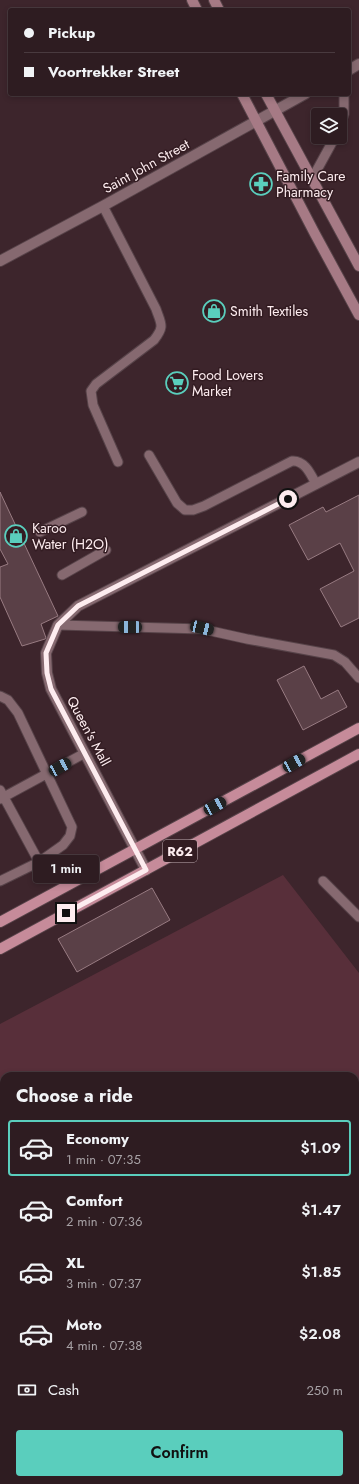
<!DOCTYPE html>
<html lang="en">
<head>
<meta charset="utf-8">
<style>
	:root { --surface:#2e1c21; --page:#3a292e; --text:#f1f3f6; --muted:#a7a1a5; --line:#493a3f; --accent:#5acebd }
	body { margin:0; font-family:Jost,sans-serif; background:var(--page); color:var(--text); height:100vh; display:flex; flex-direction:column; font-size:15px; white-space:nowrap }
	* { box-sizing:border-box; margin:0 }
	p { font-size:13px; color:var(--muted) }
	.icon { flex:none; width:22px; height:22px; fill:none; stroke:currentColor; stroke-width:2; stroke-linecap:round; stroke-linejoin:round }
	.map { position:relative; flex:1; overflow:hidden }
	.drawer { position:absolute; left:0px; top:1072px; width:359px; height:412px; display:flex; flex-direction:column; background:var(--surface); border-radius:12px 12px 0 0; box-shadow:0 2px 6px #0003,0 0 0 1px var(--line) }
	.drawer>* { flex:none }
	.guide { position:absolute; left:8px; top:8px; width:343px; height:88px; border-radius:4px; box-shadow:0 2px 6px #0003,0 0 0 1px var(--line); display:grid; align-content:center; height:88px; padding:0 16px; background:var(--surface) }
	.controls { position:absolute; left:311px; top:108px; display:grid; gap:8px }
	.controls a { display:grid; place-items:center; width:36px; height:36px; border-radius:4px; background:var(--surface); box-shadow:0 2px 6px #0003,0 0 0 1px var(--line); font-size:20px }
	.end { position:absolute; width:18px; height:18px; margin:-9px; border:5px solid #fdecef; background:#111; box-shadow:0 0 0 2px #111 }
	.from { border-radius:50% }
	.bubble { position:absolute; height:28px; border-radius:4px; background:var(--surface); box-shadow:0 2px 6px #0003,0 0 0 1px var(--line); font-size:13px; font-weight:600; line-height:28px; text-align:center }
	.car { position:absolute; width:12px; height:24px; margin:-12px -6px; border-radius:5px; box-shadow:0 0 3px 1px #0007; background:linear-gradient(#222 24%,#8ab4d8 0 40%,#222 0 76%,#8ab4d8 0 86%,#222 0) }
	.guide b { display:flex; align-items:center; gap:14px; height:38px; font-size:15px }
	.guide b+b { border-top:1px solid var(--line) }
	.guide i { width:10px; height:10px; background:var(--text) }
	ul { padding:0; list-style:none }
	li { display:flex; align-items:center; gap:12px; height:56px; margin:0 8px 6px; padding:0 8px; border:2px solid transparent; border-radius:4px }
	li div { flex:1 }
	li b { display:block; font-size:15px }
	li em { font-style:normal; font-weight:600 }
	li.active { border-color:var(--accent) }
	li>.icon { width:36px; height:36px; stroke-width:1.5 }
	h2 { padding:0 16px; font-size:18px; line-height:48px }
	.pay { display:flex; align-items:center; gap:10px; height:44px; padding:0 16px; font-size:15px }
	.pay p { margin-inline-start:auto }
	.button { display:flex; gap:8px; margin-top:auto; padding:8px 16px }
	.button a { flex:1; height:46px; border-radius:4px; background:var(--accent); color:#111; font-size:16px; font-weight:600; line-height:46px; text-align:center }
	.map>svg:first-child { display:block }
	.built { fill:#4d2e36 }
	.pitch { fill:#582f3a }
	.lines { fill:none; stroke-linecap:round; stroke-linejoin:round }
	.river { stroke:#7c4755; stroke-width:30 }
	.building { fill:#5a4047; stroke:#987b82 }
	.lane-casing { stroke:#574349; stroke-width:11 }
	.street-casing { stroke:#574349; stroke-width:12 }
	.secondary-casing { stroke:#574349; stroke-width:12 }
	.primary-casing { stroke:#574349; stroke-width:12 }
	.lane { stroke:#866970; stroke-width:9 }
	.street { stroke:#866970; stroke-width:10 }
	.secondary { stroke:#a67a85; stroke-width:10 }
	.primary { stroke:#c68b9a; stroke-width:10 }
	.route { stroke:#fdecef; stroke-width:5 }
	.labels { text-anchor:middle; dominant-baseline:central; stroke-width:3; stroke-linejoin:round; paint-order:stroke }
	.shield { fill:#331c22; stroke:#c0aeb2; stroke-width:1 }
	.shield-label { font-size:13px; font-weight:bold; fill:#fdecef }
	.street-label { font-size:14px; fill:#fdecef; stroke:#331c22 }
	.poi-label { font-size:14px; fill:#fdecef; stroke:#331c22; text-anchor:start }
</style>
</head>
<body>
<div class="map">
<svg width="359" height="1484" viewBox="0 0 359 1484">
	<rect width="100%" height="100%" fill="#3d252c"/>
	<path class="built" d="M0 1427 4 1430V1480H66L71 1484H0Z"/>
	<path class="pitch" d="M283 875 359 973V1276L355 1279V1076H4V1138L0 1131V1024Z"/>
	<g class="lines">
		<path class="river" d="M0 1324 4 1328
			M159 1480 163 1484"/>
	</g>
	<path class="building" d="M0 492 58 616 41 624 46 638 45 639 22 646 0 597V567L8 564 0 549Z
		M359 495V618L341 627 320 589 354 571 340 543 308 560 289 525 323 507 326 512Z
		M304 666 321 699 338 690 347 707 303 730 277 680Z
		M152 888 170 920 77 972 58 939Z"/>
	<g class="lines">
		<g class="lane-casing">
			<path id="lane" d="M340 125 344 114V94
				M312 179 335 137
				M103 206 156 309C161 324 165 326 154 340L96 384 91 391 93 405 118 462
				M149 455 177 503 185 510H193L204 506 292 461C305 460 311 475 316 484
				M40 532 82 512
				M62 575 106 550
				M58 625 202 629 247 639 334 655 345 662 359 678
				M0 696 8 700 18 713 72 827 70 836 63 845 39 862 0 881
				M0 790 39 862
				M0 799 85 753
				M323 881 359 917
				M0 1162 4 1170
				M355 1426 359 1427"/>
		</g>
		<g class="street-casing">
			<path id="street" d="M349 70 359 64
				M0 261 103 206 305 94
				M146 870 51 689 47 673 46 653 58 625 78 606 359 462
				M355 1443 359 1433
				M337 1484 339 1480"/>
		</g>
		<g class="secondary-casing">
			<path id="secondary" d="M192 0 197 10
				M214 0 219 10
				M242 94 315 234 359 315
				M266 94 359 266"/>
		</g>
		<g class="primary-casing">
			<path id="primary" d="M0 922 359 728
				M0 949 359 754"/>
		</g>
		<use href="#lane" class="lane"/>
		<use href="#street" class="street"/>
		<use href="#secondary" class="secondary"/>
		<use href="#primary" class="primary"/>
	</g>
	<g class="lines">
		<path class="route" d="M66 913 146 870 51 689 47 673 46 653 58 625 78 606 288 499"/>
	</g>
	<defs>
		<g id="pharmacy-ring" transform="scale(1.15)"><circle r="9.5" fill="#331c22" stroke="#5acebd" stroke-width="1.5"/><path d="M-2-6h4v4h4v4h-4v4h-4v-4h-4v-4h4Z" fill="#5acebd"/></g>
		<g id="shop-ring" transform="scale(1.15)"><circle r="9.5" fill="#331c22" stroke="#5acebd" stroke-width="1.5"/><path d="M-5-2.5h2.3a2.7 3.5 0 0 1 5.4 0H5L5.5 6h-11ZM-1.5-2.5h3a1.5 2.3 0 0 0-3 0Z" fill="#5acebd"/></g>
		<g id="supermarket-ring" transform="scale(1.15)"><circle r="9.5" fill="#331c22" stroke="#5acebd" stroke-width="1.5"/><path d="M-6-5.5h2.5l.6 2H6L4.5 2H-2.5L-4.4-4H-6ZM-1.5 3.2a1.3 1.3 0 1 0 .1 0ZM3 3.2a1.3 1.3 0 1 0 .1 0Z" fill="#5acebd"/></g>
	</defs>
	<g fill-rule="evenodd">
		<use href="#pharmacy-ring" x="261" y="184"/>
		<use href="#shop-ring" x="214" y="311"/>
		<use href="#supermarket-ring" x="177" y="383"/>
		<use href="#shop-ring" x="16" y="536"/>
	</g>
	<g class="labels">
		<rect class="shield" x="163" y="840" width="34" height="22" rx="3"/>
		<g class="shield-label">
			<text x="180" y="851">R62</text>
		</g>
		<g class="street-label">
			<text transform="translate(146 166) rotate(-29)">Saint John Street</text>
			<text transform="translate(89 731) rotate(62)">Queen's Mall</text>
		</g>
		<g class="poi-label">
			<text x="276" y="176">Family Care<tspan x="276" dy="16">Pharmacy</tspan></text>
			<text x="230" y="311">Smith Textiles</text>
			<text x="192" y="375">Food Lovers<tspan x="192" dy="16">Market</tspan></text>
			<text x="32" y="528">Karoo<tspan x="32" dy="16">Water (H2O)</tspan></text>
		</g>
	</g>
</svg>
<div class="controls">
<a><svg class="icon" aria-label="layers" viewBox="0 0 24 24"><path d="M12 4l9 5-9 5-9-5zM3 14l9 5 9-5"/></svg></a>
</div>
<i class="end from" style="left:288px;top:499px"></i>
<i class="end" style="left:66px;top:913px"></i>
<div class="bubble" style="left:33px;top:855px;width:66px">1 min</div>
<i class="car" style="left:130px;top:627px;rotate:271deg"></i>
<i class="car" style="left:202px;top:628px;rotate:103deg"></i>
<i class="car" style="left:294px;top:763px;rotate:61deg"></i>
<i class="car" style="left:60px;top:767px;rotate:61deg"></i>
<i class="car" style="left:215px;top:806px;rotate:61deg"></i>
<div class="guide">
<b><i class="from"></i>Pickup</b>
<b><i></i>Voortrekker Street</b>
</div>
<section class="drawer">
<h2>Choose a ride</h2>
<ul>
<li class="active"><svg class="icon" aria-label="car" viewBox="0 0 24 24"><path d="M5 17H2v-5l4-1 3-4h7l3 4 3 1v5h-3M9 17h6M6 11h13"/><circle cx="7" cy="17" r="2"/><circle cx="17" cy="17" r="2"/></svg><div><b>Economy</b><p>1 min · 07:35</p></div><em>$1.09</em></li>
<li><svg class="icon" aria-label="car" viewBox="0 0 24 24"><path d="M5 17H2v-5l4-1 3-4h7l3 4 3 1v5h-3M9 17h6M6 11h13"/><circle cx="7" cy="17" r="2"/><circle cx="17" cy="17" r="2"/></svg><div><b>Comfort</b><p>2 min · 07:36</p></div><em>$1.47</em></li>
<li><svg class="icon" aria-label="car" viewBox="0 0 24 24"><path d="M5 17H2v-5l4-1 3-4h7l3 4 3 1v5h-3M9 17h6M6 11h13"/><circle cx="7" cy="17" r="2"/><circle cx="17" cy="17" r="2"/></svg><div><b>XL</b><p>3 min · 07:37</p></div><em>$1.85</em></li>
<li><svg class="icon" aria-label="car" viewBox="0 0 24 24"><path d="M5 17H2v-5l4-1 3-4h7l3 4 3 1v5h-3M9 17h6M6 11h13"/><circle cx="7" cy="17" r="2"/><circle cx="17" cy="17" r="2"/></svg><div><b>Moto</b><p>4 min · 07:38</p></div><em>$2.08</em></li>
</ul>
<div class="pay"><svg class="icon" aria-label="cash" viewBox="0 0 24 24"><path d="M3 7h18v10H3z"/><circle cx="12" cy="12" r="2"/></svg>Cash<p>250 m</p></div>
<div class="button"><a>Confirm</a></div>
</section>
</div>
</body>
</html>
